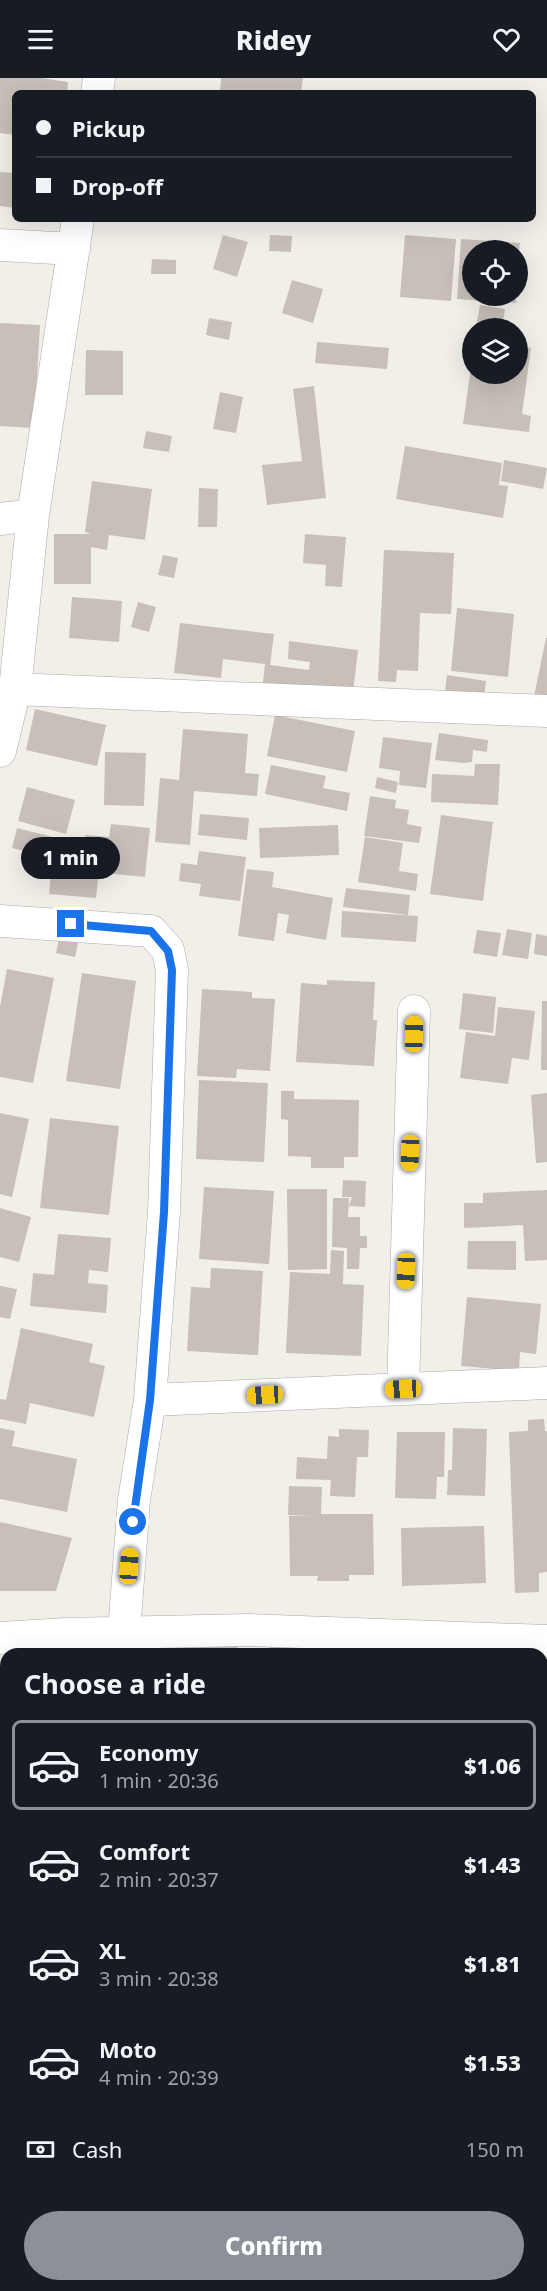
<!DOCTYPE html>
<html lang="en">
<head>
<meta charset="utf-8">
<style>
	:root { --surface:#171b24; --page:#20242c; --text:#f1f3f6; --muted:#9ea1a6; --line:#363941; --accent:#8c9099 }
	body { margin:0; font-family:"Noto Sans",sans-serif; background:var(--page); color:var(--text); height:100vh; display:flex; flex-direction:column; font-size:22px; white-space:nowrap }
	* { box-sizing:border-box; margin:0 }
	p { font-size:20px; color:var(--muted) }
	.icon { flex:none; width:33px; height:33px; fill:none; stroke:currentColor; stroke-width:2; stroke-linecap:round; stroke-linejoin:round }
	.map { position:relative; flex:1; overflow:hidden }
	.drawer { position:absolute; left:0px; top:1570px; width:548px; height:644px; display:flex; flex-direction:column; background:var(--surface); border-radius:18px 18px 0 0; box-shadow:0 6px 24px #0002 }
	.drawer>* { flex:none }
	.banner { position:absolute; left:12px; top:12px; width:524px; height:132px; border-radius:9px; box-shadow:0 6px 24px #0002; display:grid; align-content:center; height:132px; padding:0 24px; background:var(--surface) }
	.buttons { position:absolute; left:462px; top:162px; display:grid; gap:12px }
	.buttons a { display:grid; place-items:center; width:66px; height:66px; border-radius:50%; background:var(--surface); box-shadow:0 6px 24px #0002; font-size:30px }
	.end { position:absolute; width:27px; height:27px; margin:-14px; border:8px solid #1a73e8; background:#fff; box-shadow:0 0 0 3px #fff }
	.from { border-radius:50% }
	.bubble { position:absolute; height:42px; border-radius:21px; background:var(--surface); box-shadow:0 6px 24px #0002; font-size:20px; font-weight:800; line-height:42px; text-align:center }
	.car { position:absolute; width:18px; height:36px; margin:-18px -9px; border-radius:8px; box-shadow:0 0 4px 2px #0007; background:linear-gradient(#f5c518 24%,#345 0 40%,#f5c518 0 76%,#345 0 86%,#f5c518 0) }
	.banner b { display:flex; align-items:center; gap:21px; height:57px; font-size:22px }
	.banner b+b { border-top:2px solid var(--line) }
	.banner i { width:15px; height:15px; background:var(--text) }
	ul { padding:0; list-style:none }
	li { display:flex; align-items:center; gap:18px; height:90px; margin:0 12px 9px; padding:0 12px; border:3px solid transparent; border-radius:9px }
	li div { flex:1 }
	li b { display:block; font-size:22px }
	li em { font-style:normal; font-weight:800 }
	li.selected { border-color:var(--accent) }
	li>.icon { width:54px; height:54px; stroke-width:1.5 }
	h2 { padding:0 24px; font-size:27px; line-height:72px }
	.pay { display:flex; align-items:center; gap:15px; height:66px; padding:0 24px; font-size:22px }
	.pay p { margin-inline-start:auto }
	.button { display:flex; gap:12px; margin-top:auto; padding:12px 24px }
	.button a { flex:1; height:69px; border-radius:36px; background:var(--accent); color:#fff; font-size:24px; font-weight:800; line-height:69px; text-align:center }
	header { display:flex; justify-content:space-between; align-items:center; height:78px; padding:0 24px; background:var(--surface); font-size:27px; font-weight:800 }
	.map>svg:first-child { display:block }
	.building { fill:#c7bfb8 }
	.lines { fill:none; stroke-linecap:round; stroke-linejoin:round }
	.minor-casing { stroke:#a9a9a9; stroke-width:33 }
	.minor { stroke:#fff; stroke-width:32 }
	.route { stroke:#1a73e8; stroke-width:8 }
</style>
</head>
<body>
<header><svg class="icon" aria-label="menu" viewBox="0 0 24 24"><path d="M4 6h16M4 12h16M4 18h16"/></svg>Ridey<svg class="icon" aria-label="heart" viewBox="0 0 24 24"><path d="M12 20l-8-8c-3-5 5-10 8-4 3-6 11-1 8 4z"/></svg></header>
<div class="map">
<svg width="547" height="2213" viewBox="0 0 547 2213">
	<rect width="100%" height="100%" fill="#f2efe9"/>
	<path class="building" d="M0 0H41L68 4 67 15H15V57L0 55Z
		M221 0H303L301 15H220Z
		M0 94 15 95V130L0 128Z
		M223 157 248 164 237 199 213 191Z
		M270 157 292 158 291 174 269 173Z
		M405 157 456 161 451 223 400 219Z
		M461 161 520 165 519 172H472V218H516V225L457 221Z
		M152 181 176 182V196H151Z
		M292 202 323 211 313 245 282 235Z
		M480 227 505 231 502 250H476Z
		M209 240 232 244 229 262 206 257Z
		M0 245 40 247 34 350 0 348Z
		M317 264 389 270 387 291 315 285Z
		M518 268 531 270 522 336 531 338 529 354 463 346 471 289 472 296H518Z
		M86 272 123 273V317H85Z
		M314 308 326 420 267 427 262 387 302 383 293 311Z
		M220 314 243 319 236 355 213 351Z
		M146 353 172 358 169 374 143 370Z
		M405 368 502 385 499 407 508 408 503 440 396 421Z
		M504 382 547 390 543 411 501 403Z
		M92 403 152 411 145 462 109 457 107 472 91 469V506H54V456H91L85 454Z
		M199 410 218 411 217 449H198Z
		M305 456 346 459 342 509 325 508 326 487 303 485Z
		M384 472 454 475 451 536 420 535 418 593 397 592 396 604 378 603Z
		M163 477 178 480 174 500 158 497Z
		M72 519 122 523 119 564 69 560Z
		M138 524 156 529 149 554 131 549Z
		M457 530 514 536 508 599 451 593Z
		M180 545 274 556 270 587 309 592 310 584 288 581 289 563 358 572 352 623 262 612 265 586 223 581 221 600 174 595Z
		M546 560H547V630L532 628Z
		M447 597 486 603 484 619 445 613Z
		M35 631 106 647 97 688 26 672Z
		M275 637 355 653 347 694 267 678Z
		M183 651 248 656 245 695 259 696 257 718 194 713 190 767 155 764 160 700 179 702Z
		M439 655 488 662 487 674 473 672 472 684 464 685 435 682Z
		M383 659 432 665 426 710 399 707 400 693 379 690Z
		M105 674 146 675 144 728 104 727Z
		M475 686H500L498 727 431 724 432 696 474 698Z
		M271 687 326 698 323 710 350 715 347 733 265 716Z
		M377 699 398 704 396 715 375 710Z
		M27 709 75 722 66 756 18 743Z
		M370 718 396 722 395 730 409 732 407 746 422 749 419 765 364 758Z
		M200 736 249 740 247 762 198 757Z
		M441 737 493 744 483 823 430 816Z
		M111 746 150 750 145 799 103 795V786L83 784 86 757 109 759Z
		M338 747 339 777 260 780 259 750Z
		M17 750 53 759 48 779 12 770Z
		M365 759 403 765 399 793 418 796 416 813 358 804Z
		M199 773 246 779 240 823 199 818 201 806 179 803 181 785 197 787Z
		M53 775 79 778 78 791 99 793 96 820 49 816Z
		M247 791 274 794 272 809 333 820 326 862 286 855 289 837 278 835 274 863 238 858Z
		M346 810 410 817 408 837 343 829Z
		M342 833 418 838 416 864 341 859Z
		M507 851 532 855 528 881 502 877Z
		M477 852 501 855 497 879 473 875Z
		M536 856 547 858V878L534 876Z
		M59 861 78 865 75 879 56 875Z
		M7 891 54 900 33 1005 0 999V929Z
		M82 895 136 903 120 1011 66 1003Z
		M327 902 375 904 373 942H377L374 988 296 984 301 905 327 907Z
		M202 911 252 914V920L275 921 270 993 237 991 236 1000 197 998Z
		M463 915 496 919 493 955 459 951Z
		M542 923H547V992H541Z
		M498 929 535 933 529 982 512 980 508 1006 460 1000 466 954 495 958Z
		M199 1002 268 1005 264 1084 196 1081Z
		M281 1013H294V1021L359 1022 358 1079H344V1090H311V1079L288 1078V1042L281 1041Z
		M547 1015V1084L536 1085 531 1017Z
		M0 1035 29 1041 12 1119 0 1116Z
		M50 1040 119 1048 109 1137 40 1130Z
		M343 1102 366 1103 365 1129 349 1128 352 1119H342Z
		M204 1109 274 1113 269 1186 199 1181Z
		M287 1111H327V1191L288 1192Z
		M547 1112V1182L525 1183 523 1147 464 1150V1125H483V1115Z
		M333 1120H349L348 1139H360V1158H367V1170H360L359 1191H347V1170L332 1169Z
		M0 1130 31 1139 19 1184 0 1179Z
		M58 1156 111 1160 108 1194 89 1192 88 1205 108 1207 106 1235 30 1228 33 1195 54 1197Z
		M468 1163H516V1192L467 1191Z
		M331 1172 344 1173 343 1206 364 1207 361 1278 286 1275 290 1194 330 1196Z
		M211 1190 263 1193 258 1277 187 1273 191 1209 210 1210Z
		M0 1208 17 1211 10 1241 0 1239Z
		M467 1219 541 1226 536 1276 520 1274 519 1293 461 1288Z
		M21 1250 93 1266 89 1284 105 1288 94 1339 30 1325 26 1346 0 1341V1321L6 1322Z
		M544 1341 545 1353H547V1494L539 1495V1514L515 1515 509 1354 528 1353V1342Z
		M0 1350 15 1353 12 1368 77 1381 67 1434 0 1421Z
		M453 1350 487 1351 485 1418 447 1417 448 1392H452Z
		M339 1351 369 1352 368 1379H357L355 1419 330 1418 331 1402 296 1401 297 1379 327 1381 328 1358 339 1359Z
		M397 1354H445L444 1399H437L436 1421 395 1420Z
		M289 1408 322 1409 321 1436H373L374 1497H349V1503H317L318 1498H290L289 1438H311L288 1437Z
		M0 1444 72 1460 56 1513H0Z
		M484 1448 486 1505 402 1508 401 1450Z
		M237 1564 238 1576H174V1566Z
		M270 1568 321 1569 320 1576H270Z
		M326 1569H375V1576H326Z
		M0 1625H6V1691H0Z
		M542 1647H547V1674H542Z
		M2 1692H6V1727L1 1726Z
		M0 1819 6 1821 1 1849H0Z
		M0 1926 6 1927V1958L0 1956Z
		M0 2063 6 2064V2112L0 2111Z
		M0 2162H6V2208H0Z
		M290 2208H316V2213H290Z
		M439 2208H519V2213H425V2210H439Z"/>
	<g class="lines">
		<g class="minor-casing">
			<path id="minor" d="M97 15 99 0
				M0 167 74 171
				M0 441 33 437
				M15 611 547 633
				M0 673 15 611 33 437 78 141
				M0 843 151 853 168 872 172 892 164 1134 150 1322 134 1422 124 1554
				M403 1311 414 933
				M150 1322 547 1305
				M0 1560 66 1556 248 1552 547 1563
				M542 1878H547
				M0 1884H6
				M535 2208V2213
				M263 2213V2208"/>
		</g>
		<use href="#minor" class="minor"/>
	</g>
	<g class="lines">
		<path class="route" d="M71 846 151 853 168 873 172 892 164 1134 150 1322 133 1444"/>
	</g>
</svg>
<div class="buttons">
<a><svg class="icon" aria-label="locate" viewBox="0 0 24 24"><circle cx="12" cy="12" r="6"/><path d="M12 2v4M12 18v4M2 12h4M18 12h4"/></svg></a>
<a><svg class="icon" aria-label="layers" viewBox="0 0 24 24"><path d="M12 4l9 5-9 5-9-5zM3 14l9 5 9-5"/></svg></a>
</div>
<i class="end from" style="left:133px;top:1444px"></i>
<i class="end" style="left:71px;top:846px"></i>
<div class="bubble" style="left:21px;top:759px;width:99px">1 min</div>
<i class="car" style="left:414px;top:956px;rotate:1deg"></i>
<i class="car" style="left:410px;top:1075px;rotate:182deg"></i>
<i class="car" style="left:406px;top:1193px;rotate:182deg"></i>
<i class="car" style="left:403px;top:1311px;rotate:267deg"></i>
<i class="car" style="left:265px;top:1317px;rotate:267deg"></i>
<i class="car" style="left:129px;top:1488px;rotate:4deg"></i>
<div class="banner">
<b><i class="from"></i>Pickup</b>
<b><i></i>Drop-off</b>
</div>
<section class="drawer">
<h2>Choose a ride</h2>
<ul>
<li class="selected"><svg class="icon" aria-label="car" viewBox="0 0 24 24"><path d="M5 17H2v-5l4-1 3-4h7l3 4 3 1v5h-3M9 17h6M6 11h13"/><circle cx="7" cy="17" r="2"/><circle cx="17" cy="17" r="2"/></svg><div><b>Economy</b><p>1 min · 20:36</p></div><em>$1.06</em></li>
<li><svg class="icon" aria-label="car" viewBox="0 0 24 24"><path d="M5 17H2v-5l4-1 3-4h7l3 4 3 1v5h-3M9 17h6M6 11h13"/><circle cx="7" cy="17" r="2"/><circle cx="17" cy="17" r="2"/></svg><div><b>Comfort</b><p>2 min · 20:37</p></div><em>$1.43</em></li>
<li><svg class="icon" aria-label="car" viewBox="0 0 24 24"><path d="M5 17H2v-5l4-1 3-4h7l3 4 3 1v5h-3M9 17h6M6 11h13"/><circle cx="7" cy="17" r="2"/><circle cx="17" cy="17" r="2"/></svg><div><b>XL</b><p>3 min · 20:38</p></div><em>$1.81</em></li>
<li><svg class="icon" aria-label="car" viewBox="0 0 24 24"><path d="M5 17H2v-5l4-1 3-4h7l3 4 3 1v5h-3M9 17h6M6 11h13"/><circle cx="7" cy="17" r="2"/><circle cx="17" cy="17" r="2"/></svg><div><b>Moto</b><p>4 min · 20:39</p></div><em>$1.53</em></li>
</ul>
<div class="pay"><svg class="icon" aria-label="cash" viewBox="0 0 24 24"><path d="M3 7h18v10H3z"/><circle cx="12" cy="12" r="2"/></svg>Cash<p>150 m</p></div>
<div class="button"><a>Confirm</a></div>
</section>
</div>
</body>
</html>
